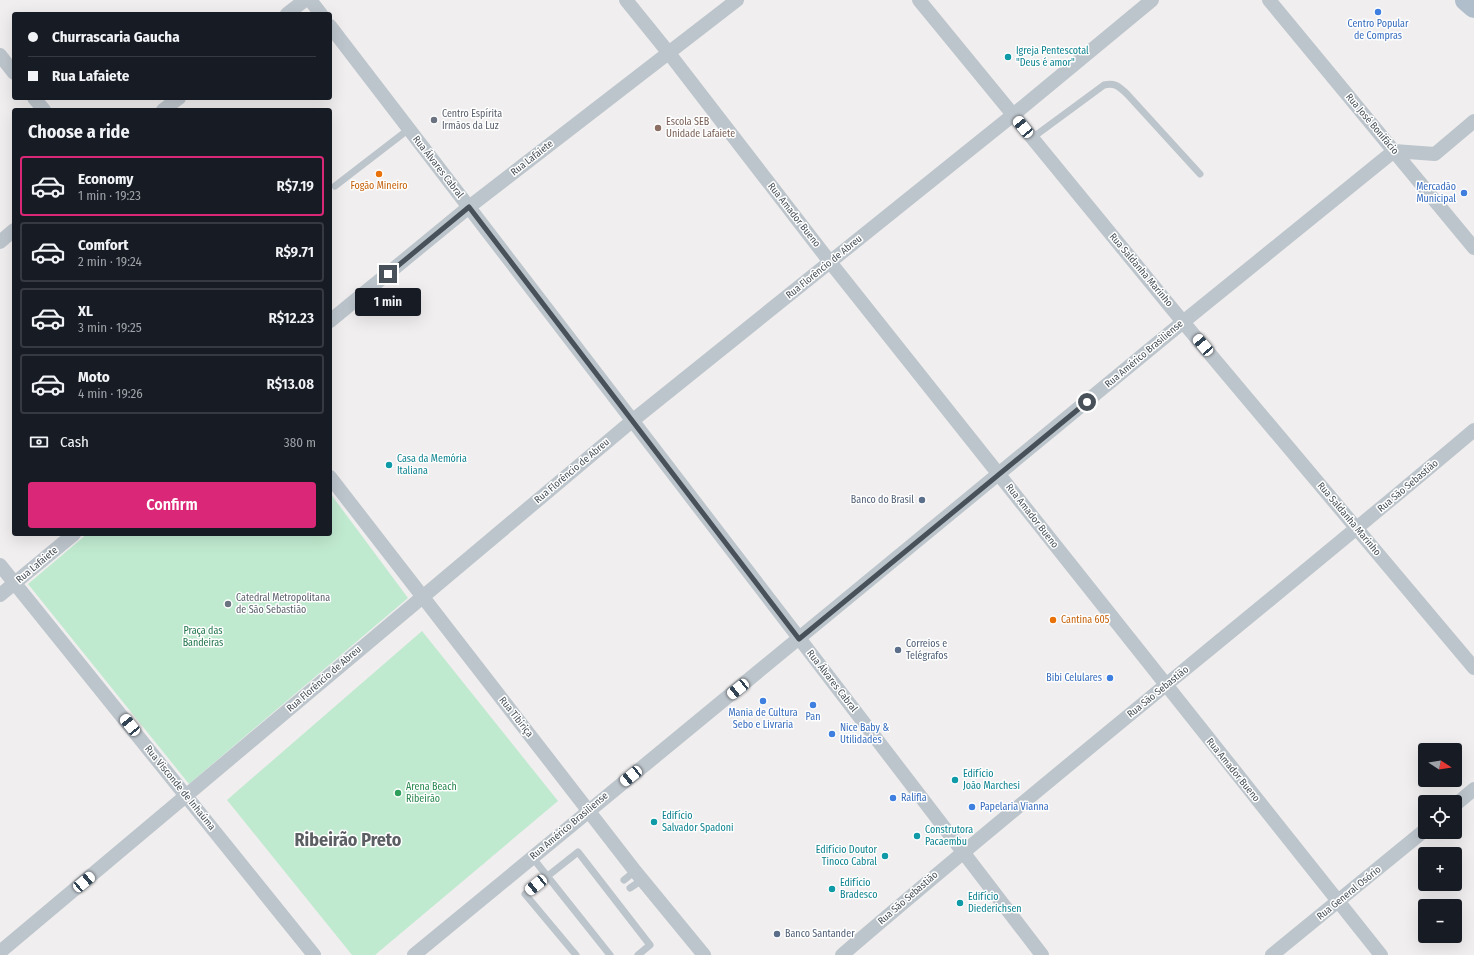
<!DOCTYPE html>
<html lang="en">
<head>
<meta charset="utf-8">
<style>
	:root { --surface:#171b24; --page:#20242c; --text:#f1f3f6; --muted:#9ea1a6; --line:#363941; --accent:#db2777 }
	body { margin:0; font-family:"Fira Sans Condensed",sans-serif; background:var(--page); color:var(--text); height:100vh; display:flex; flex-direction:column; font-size:15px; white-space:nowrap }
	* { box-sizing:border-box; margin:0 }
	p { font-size:13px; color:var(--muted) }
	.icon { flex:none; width:22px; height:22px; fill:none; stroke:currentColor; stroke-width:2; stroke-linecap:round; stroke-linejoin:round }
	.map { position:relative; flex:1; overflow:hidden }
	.side { position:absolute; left:12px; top:108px; width:320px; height:428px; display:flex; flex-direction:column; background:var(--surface); border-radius:4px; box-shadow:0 4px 16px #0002 }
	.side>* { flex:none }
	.hud { position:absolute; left:12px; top:12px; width:320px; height:88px; border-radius:4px; box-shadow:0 4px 16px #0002; display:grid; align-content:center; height:88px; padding:0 16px; background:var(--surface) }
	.needle { width:26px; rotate:102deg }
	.fabs { position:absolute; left:1418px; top:743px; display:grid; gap:8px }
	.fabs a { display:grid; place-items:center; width:44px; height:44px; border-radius:4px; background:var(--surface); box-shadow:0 4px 16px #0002; font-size:20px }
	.end { position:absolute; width:18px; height:18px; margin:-9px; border:5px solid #485159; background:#fff; box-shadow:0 0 0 2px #fff }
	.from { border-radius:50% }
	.bubble { position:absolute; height:28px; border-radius:4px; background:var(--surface); box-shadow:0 4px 16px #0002; font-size:13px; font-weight:600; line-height:28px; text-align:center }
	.car { position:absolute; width:12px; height:24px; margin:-12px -6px; border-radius:5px; box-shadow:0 0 3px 1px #0007; background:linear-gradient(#fff 24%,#345 0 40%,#fff 0 76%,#345 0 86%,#fff 0) }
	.hud b { display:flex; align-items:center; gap:14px; height:38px; font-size:15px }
	.hud b+b { border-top:1px solid var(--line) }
	.hud i { width:10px; height:10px; background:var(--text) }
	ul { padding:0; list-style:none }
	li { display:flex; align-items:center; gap:12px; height:60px; margin:0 8px 6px; padding:0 8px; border:2px solid var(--line); border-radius:4px }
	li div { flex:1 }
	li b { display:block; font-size:15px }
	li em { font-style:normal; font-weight:600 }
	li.on { border-color:var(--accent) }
	li>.icon { width:36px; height:36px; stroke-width:1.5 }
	h2 { padding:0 16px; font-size:18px; line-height:48px }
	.pay { display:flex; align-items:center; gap:10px; height:44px; padding:0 16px; font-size:15px }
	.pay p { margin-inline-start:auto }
	.action { display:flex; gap:8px; margin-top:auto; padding:8px 16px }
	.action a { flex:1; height:46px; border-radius:4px; background:var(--accent); color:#fff; font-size:16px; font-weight:600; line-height:46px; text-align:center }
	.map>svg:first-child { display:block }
	.green { fill:#c0ead0 }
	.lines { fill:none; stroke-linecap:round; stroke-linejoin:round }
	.lane { stroke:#bdc5cc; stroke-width:7 }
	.street { stroke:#bdc5cc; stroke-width:14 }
	.primary { stroke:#b0bdca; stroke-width:22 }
	.route { stroke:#485159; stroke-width:5 }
	.shop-dot { fill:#3f7fe0; stroke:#fff; stroke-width:1.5 }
	.culture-dot { fill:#0f9aa8; stroke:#fff; stroke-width:1.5 }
	.worship-dot { fill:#6b7280; stroke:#fff; stroke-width:1.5 }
	.education-dot { fill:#8d6e63; stroke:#fff; stroke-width:1.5 }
	.food-dot { fill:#e8710a; stroke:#fff; stroke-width:1.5 }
	.service-dot { fill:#5c6f8a; stroke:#fff; stroke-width:1.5 }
	.leisure-dot { fill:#2e9e5b; stroke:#fff; stroke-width:1.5 }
	.labels { text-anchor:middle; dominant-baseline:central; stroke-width:3; stroke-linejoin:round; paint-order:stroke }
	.shop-label { font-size:10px; fill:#366cbe; stroke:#fff }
	.culture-label { font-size:10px; fill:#0d838f; stroke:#fff; text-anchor:start }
	.worship-label { font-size:10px; fill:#5b616d; stroke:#fff; text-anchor:start }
	.education-label { font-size:10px; fill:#785e54; stroke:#fff; text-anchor:start }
	.street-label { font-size:10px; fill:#485159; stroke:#fff }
	.food-label { font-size:10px; fill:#c56008; stroke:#fff }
	.service-label { font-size:10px; fill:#4e5e75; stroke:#fff; text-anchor:start }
	.park-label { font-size:10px; fill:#1f744a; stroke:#fff }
	.leisure-label { font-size:10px; fill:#27864d; stroke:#fff; text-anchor:start }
	.town-label { font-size:18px; font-weight:bold; fill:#5b5e62; stroke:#fff }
</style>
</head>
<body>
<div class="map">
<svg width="1474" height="955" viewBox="0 0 1474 955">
	<rect width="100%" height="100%" fill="#f0eeee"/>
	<path class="green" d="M330 493 408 598 189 784 28 584 87 534H330Z
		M422 631 558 801 375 955H352L227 800Z"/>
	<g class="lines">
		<path class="lane" d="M1032 138 1104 85C1115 82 1119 87 1127 94L1200 174
			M335 186 409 129
			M532 857 610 955
			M624 880 635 871
			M630 888 642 880
			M576 955 525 894 578 852 650 945 638 955"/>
		<path class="street" d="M310 0 321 14
			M626 0 668 52 830 262 1381 955
			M919 0 1183 322 1474 668
			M1269 0 1474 248
			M287 14 305 0
			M330 26 1042 955
			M0 55 14 73
			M34 98 44 110
			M163 110 179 98
			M1394 151 1435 154 1474 121
			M0 242 14 230
			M330 321 469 207 737 0
			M330 477 635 871 704 955
			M0 565 314 955
			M0 595 74 534
			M1455 805 1474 789
			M0 952 632 421 1013 115 1152 0
			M414 955 1183 322 1394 151
			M842 955C1050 776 1265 607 1474 430
			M1272 955 1425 830"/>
		<path class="primary" d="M1466 0 1474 7"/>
	</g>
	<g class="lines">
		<path class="route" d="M388 274 469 207 799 639 1087 402"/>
	</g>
	<g class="shop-dot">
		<circle cx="1378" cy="12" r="4"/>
		<circle cx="1464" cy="193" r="4"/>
		<circle cx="1110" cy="678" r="4"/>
		<circle cx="763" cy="701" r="4"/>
		<circle cx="813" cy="705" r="4"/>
		<circle cx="832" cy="734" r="4"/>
		<circle cx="893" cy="798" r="4"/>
		<circle cx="972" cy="807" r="4"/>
	</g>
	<g class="culture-dot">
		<circle cx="1008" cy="57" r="4"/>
		<circle cx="389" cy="465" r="4"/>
		<circle cx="955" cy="780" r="4"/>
		<circle cx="654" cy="822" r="4"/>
		<circle cx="917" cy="836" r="4"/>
		<circle cx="885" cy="856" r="4"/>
		<circle cx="832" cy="889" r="4"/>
		<circle cx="960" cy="903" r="4"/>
	</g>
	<g class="worship-dot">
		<circle cx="434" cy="120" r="4"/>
		<circle cx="228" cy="604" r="4"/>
	</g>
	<circle class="education-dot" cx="658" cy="128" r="4"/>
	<g class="food-dot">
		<circle cx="379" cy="174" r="4"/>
		<circle cx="1053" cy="620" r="4"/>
	</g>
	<g class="service-dot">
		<circle cx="922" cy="500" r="4"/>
		<circle cx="898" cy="650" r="4"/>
		<circle cx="777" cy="934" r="4"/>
	</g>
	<circle class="leisure-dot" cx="398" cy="793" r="4"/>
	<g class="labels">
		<g class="shop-label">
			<text x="1378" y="24">Centro Popular<tspan x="1378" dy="12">de Compras</tspan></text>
			<text x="1456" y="187" text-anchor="end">Mercadão<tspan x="1456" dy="12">Municipal</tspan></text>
			<text x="1102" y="678" text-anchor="end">Bibi Celulares</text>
			<text x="763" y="713">Mania de Cultura<tspan x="763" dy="12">Sebo e Livraria</tspan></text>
			<text x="813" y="717">Pan</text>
			<text x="840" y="728" text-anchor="start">Nice Baby &amp;<tspan x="840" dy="12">Utilidades</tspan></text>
			<text x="901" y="798" text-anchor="start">Ralifla</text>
			<text x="980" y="807" text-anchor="start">Papelaria Vianna</text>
		</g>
		<g class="culture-label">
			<text x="1016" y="51">Igreja Pentescotal<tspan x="1016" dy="12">"Deus é amor"</tspan></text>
			<text x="397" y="459">Casa da Memória<tspan x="397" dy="12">Italiana</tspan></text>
			<text x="963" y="774">Edifício<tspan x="963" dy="12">João Marchesi</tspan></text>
			<text x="662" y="816">Edifício<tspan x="662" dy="12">Salvador Spadoni</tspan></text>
			<text x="925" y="830">Construtora<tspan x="925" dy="12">Pacaembu</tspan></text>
			<text x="877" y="850" text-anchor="end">Edifício Doutor<tspan x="877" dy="12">Tinoco Cabral</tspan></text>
			<text x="840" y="883">Edifício<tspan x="840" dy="12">Bradesco</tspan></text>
			<text x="968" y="897">Edifício<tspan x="968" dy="12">Diederichsen</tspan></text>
		</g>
		<g class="worship-label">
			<text x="442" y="114">Centro Espírita<tspan x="442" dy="12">Irmãos da Luz</tspan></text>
			<text x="236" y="598">Catedral Metropolitana<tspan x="236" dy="12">de São Sebastião</tspan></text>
		</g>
		<g class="education-label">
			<text x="666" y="122">Escola SEB<tspan x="666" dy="12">Unidade Lafaiete</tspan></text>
		</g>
		<g class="street-label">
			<text transform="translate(1372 124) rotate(50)">Rua José Bonifácio</text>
			<text transform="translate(532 158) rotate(-38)">Rua Lafaiete</text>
			<text transform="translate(438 167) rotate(52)">Rua Álvares Cabral</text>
			<text transform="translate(794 215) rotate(52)">Rua Amador Bueno</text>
			<text transform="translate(824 267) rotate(-39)">Rua Florêncio de Abreu</text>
			<text transform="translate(1141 270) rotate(50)">Rua Saldanha Marinho</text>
			<text transform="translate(1144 354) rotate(-40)">Rua Américo Brasiliense</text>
			<text transform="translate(572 471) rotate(-40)">Rua Florêncio de Abreu</text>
			<text transform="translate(1408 486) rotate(-40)">Rua São Sebastião</text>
			<text transform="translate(1032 516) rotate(52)">Rua Amador Bueno</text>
			<text transform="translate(1349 519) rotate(50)">Rua Saldanha Marinho</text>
			<text transform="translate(37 565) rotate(-40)">Rua Lafaiete</text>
			<text transform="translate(324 679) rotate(-41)">Rua Florêncio de Abreu</text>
			<text transform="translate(832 681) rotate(52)">Rua Álvares Cabral</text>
			<text transform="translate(1158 692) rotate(-39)">Rua São Sebastião</text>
			<text transform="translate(516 717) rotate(52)">Rua Tibiriça</text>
			<text transform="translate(1233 770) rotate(51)">Rua Amador Bueno</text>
			<text transform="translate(180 788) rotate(51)">Rua Visconde de Inhaúma</text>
			<text transform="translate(569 826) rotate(-40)">Rua Américo Brasiliense</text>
			<text transform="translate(1349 893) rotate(-39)">Rua General Osório</text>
			<text transform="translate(908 898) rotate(-41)">Rua São Sebastião</text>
		</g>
		<g class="food-label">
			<text x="379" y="186">Fogão Mineiro</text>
			<text x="1061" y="620" text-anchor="start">Cantina 605</text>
		</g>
		<g class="service-label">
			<text x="914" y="500" text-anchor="end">Banco do Brasil</text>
			<text x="906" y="644">Correios e<tspan x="906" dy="12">Telégrafos</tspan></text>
			<text x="785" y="934">Banco Santander</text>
		</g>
		<g class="park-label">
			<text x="203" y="631">Praça das<tspan x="203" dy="12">Bandeiras</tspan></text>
		</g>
		<g class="leisure-label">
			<text x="406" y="787">Arena Beach<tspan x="406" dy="12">Ribeirão</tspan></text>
		</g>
		<g class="town-label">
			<text x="348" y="840">Ribeirão Preto</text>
		</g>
	</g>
</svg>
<div class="fabs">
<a><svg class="needle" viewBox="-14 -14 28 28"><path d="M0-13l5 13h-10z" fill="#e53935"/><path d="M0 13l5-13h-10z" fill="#9ea1a6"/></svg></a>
<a><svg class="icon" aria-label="locate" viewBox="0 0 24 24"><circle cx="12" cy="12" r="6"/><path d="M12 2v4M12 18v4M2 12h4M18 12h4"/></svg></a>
<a>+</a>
<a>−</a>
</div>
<i class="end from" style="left:1087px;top:402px"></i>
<i class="end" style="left:388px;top:274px"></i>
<div class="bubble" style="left:355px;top:288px;width:66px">1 min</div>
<i class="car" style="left:1023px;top:127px;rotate:321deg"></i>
<i class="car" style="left:1203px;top:345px;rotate:320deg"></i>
<i class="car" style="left:738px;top:689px;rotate:231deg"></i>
<i class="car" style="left:130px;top:725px;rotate:321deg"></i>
<i class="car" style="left:631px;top:776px;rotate:231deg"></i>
<i class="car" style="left:84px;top:882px;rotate:50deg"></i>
<i class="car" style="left:536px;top:885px;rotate:231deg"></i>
<div class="hud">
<b><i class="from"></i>Churrascaria Gaucha</b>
<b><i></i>Rua Lafaiete</b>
</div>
<section class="side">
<h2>Choose a ride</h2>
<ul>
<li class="on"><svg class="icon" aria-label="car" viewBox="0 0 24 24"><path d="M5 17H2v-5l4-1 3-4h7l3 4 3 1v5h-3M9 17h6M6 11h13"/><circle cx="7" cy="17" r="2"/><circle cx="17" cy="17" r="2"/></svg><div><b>Economy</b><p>1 min · 19:23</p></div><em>R$7.19</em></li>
<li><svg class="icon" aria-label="car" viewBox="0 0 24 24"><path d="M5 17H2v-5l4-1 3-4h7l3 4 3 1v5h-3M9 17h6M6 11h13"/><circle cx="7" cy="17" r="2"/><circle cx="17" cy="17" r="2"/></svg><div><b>Comfort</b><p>2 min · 19:24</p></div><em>R$9.71</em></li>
<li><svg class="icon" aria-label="car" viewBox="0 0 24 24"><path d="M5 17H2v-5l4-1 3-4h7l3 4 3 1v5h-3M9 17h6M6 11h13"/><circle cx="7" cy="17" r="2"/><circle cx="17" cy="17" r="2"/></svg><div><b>XL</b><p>3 min · 19:25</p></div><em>R$12.23</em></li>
<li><svg class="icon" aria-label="car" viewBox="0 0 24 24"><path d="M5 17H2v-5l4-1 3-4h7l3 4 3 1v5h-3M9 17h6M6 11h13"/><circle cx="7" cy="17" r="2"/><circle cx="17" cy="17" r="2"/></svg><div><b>Moto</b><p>4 min · 19:26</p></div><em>R$13.08</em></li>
</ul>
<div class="pay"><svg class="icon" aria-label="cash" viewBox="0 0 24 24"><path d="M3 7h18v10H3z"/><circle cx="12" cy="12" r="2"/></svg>Cash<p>380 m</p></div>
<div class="action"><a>Confirm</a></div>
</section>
</div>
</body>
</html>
